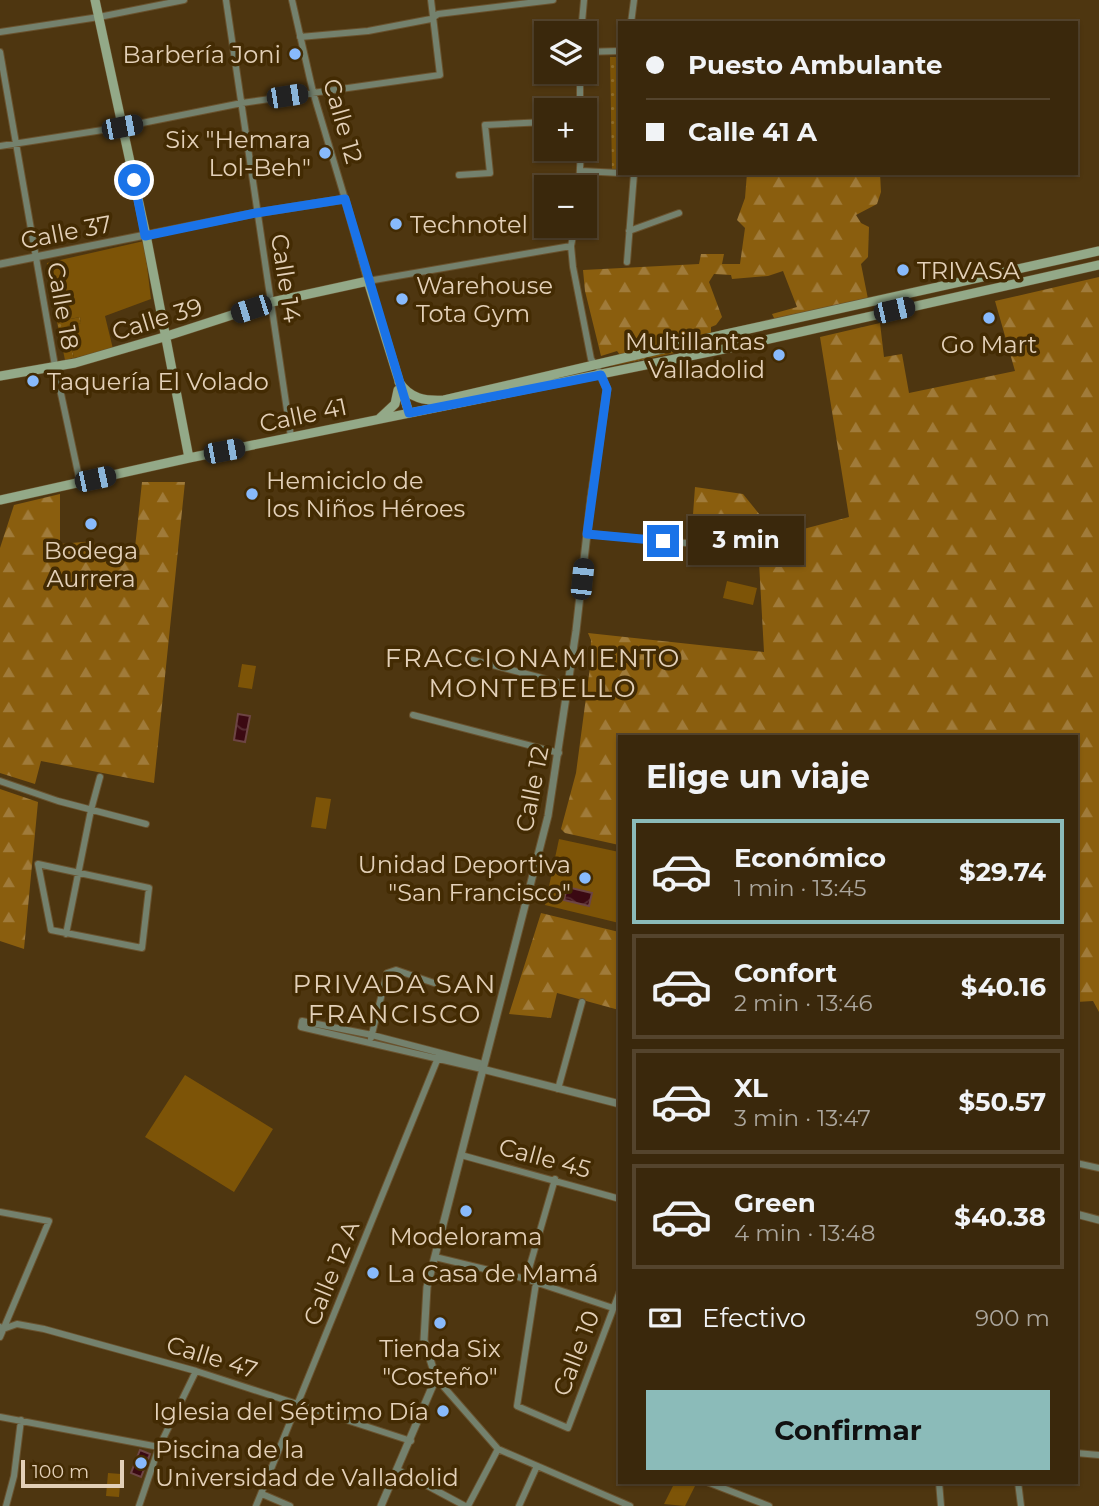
<!DOCTYPE html>
<html lang="es">
<head>
<meta charset="utf-8">
<style>
	:root { --surface:#3a280c; --page:#45341a; --text:#f1f3f6; --muted:#aba69d; --line:#54442d; --accent:#8bbbb9 }
	body { margin:0; font-family:Montserrat,sans-serif; background:var(--page); color:var(--text); height:100vh; display:flex; flex-direction:column; font-size:26px; white-space:nowrap }
	* { box-sizing:border-box; margin:0 }
	p { font-size:23px; color:var(--muted) }
	.icon { flex:none; width:38px; height:38px; fill:none; stroke:currentColor; stroke-width:2; stroke-linecap:round; stroke-linejoin:round }
	.map { position:relative; flex:1; overflow:hidden }
	.details { position:absolute; left:618px; top:735px; width:460px; height:749px; display:flex; flex-direction:column; background:var(--surface); border-radius:0px; box-shadow:0 2px 5px #0004,0 0 0 2px var(--line) }
	.details>* { flex:none }
	.banner { position:absolute; left:618px; top:21px; width:460px; height:154px; border-radius:0px; box-shadow:0 2px 5px #0004,0 0 0 2px var(--line); display:grid; align-content:center; height:154px; padding:0 28px; background:var(--surface) }
	.controls { position:absolute; left:534px; top:21px; display:grid; gap:14px }
	.controls a { display:grid; place-items:center; width:63px; height:63px; border-radius:0px; background:var(--surface); box-shadow:0 2px 5px #0004,0 0 0 2px var(--line); font-size:35px }
	.scale { position:absolute; left:21px; bottom:18px; width:103px; box-sizing:border-box; padding-left:7px; border:4px solid #e3d0b8; border-top:0; font-size:19px; line-height:24px; white-space:nowrap; color:#e3d0b8; -webkit-text-stroke:5px #432b03; paint-order:stroke }
	.end { position:absolute; width:32px; height:32px; margin:-16px; border:9px solid #1a73e8; background:#fff; box-shadow:0 0 0 4px #fff }
	.from { border-radius:50% }
	.bubble { position:absolute; height:49px; border-radius:0px; background:var(--surface); box-shadow:0 2px 5px #0004,0 0 0 2px var(--line); font-size:23px; font-weight:700; line-height:49px; text-align:center }
	.car { position:absolute; width:21px; height:42px; margin:-21px -10px; border-radius:9px; box-shadow:0 0 5px 2px #0007; background:linear-gradient(#222 24%,#8ab4d8 0 40%,#222 0 76%,#8ab4d8 0 86%,#222 0) }
	.banner b { display:flex; align-items:center; gap:24px; height:66px; font-size:26px }
	.banner b+b { border-top:2px solid var(--line) }
	.banner i { width:18px; height:18px; background:var(--text) }
	ul { padding:0; list-style:none }
	li { display:flex; align-items:center; gap:21px; height:105px; margin:0 14px 10px; padding:0 14px; border:4px solid var(--line); border-radius:0px }
	li div { flex:1 }
	li b { display:block; font-size:26px }
	li em { font-style:normal; font-weight:700 }
	li.active { border-color:var(--accent) }
	li>.icon { width:63px; height:63px; stroke-width:1.5 }
	h2 { padding:0 28px; font-size:32px; line-height:84px }
	.pay { display:flex; align-items:center; gap:18px; height:77px; padding:0 28px; font-size:26px }
	.pay p { margin-inline-start:auto }
	.button { display:flex; gap:14px; margin-top:auto; padding:14px 28px }
	.button a { flex:1; height:80px; border-radius:0px; background:var(--accent); color:#111; font-size:28px; font-weight:700; line-height:80px; text-align:center }
	.map>svg:first-child { display:block }
	.grass { fill:url(#grass-tufts) }
	.forest { fill:url(#forest-firs) }
	.park { fill:url(#park-dots) }
	.garden { fill:#7d5407 }
	.water { fill:url(#water-waves); stroke:#6d4544; stroke-width:2 }
	.lines { fill:none; stroke-linecap:round; stroke-linejoin:round }
	.minor-casing { stroke:#69522e; stroke-width:8 }
	.tertiary-casing { stroke:#69522e; stroke-width:9 }
	.secondary-casing { stroke:#69522e; stroke-width:10 }
	.minor { stroke:#74816d; stroke-width:6 }
	.tertiary { stroke:#74816d; stroke-width:7 }
	.secondary { stroke:#93a988; stroke-width:9 }
	.route { stroke:#1a73e8; stroke-width:9 }
	.poi-dot { fill:#88bafc; stroke:#432b03; stroke-width:2.5 }
	.labels { text-anchor:middle; dominant-baseline:central; stroke-width:7; stroke-linejoin:round; paint-order:stroke }
	.poi-label { font-size:24px; fill:#e3d0b8; stroke:#432b03; text-anchor:start }
	.street-label { font-size:24px; fill:#e3d0b8; stroke:#432b03 }
	.neighbourhood-label { font-size:26px; letter-spacing:2px; fill:#e3d0b8; stroke:#432b03 }
</style>
</head>
<body>
<div class="map">
<svg width="1099" height="1506" viewBox="0 0 1099 1506">
	<defs>
		<pattern id="grass-tufts" width="24" height="20" patternUnits="userSpaceOnUse" patternTransform="scale(1.75)"><rect width="24" height="20" fill="#7d5407"/><path d="M3 7l-1-3M5 7V3M7 7l1-3M15 17l-1-3M17 17v-4M19 17l1-3" fill="none" stroke="#8f6c29"/></pattern>
		<pattern id="forest-firs" width="22" height="20" patternUnits="userSpaceOnUse" patternTransform="scale(1.75)"><rect width="22" height="20" fill="#8a5e0e"/><path d="M5 1l3.5 6h-7zM16 11l3.5 6h-7z" fill="#a07b3a"/></pattern>
		<pattern id="park-dots" width="8" height="8" patternUnits="userSpaceOnUse" patternTransform="scale(1.75)"><rect width="8" height="8" fill="#7d5407"/><path d="M2 2h.1M6 6h.1" fill="none" stroke="#8f6c29" stroke-width="1.8" stroke-linecap="round"/></pattern>
		<pattern id="water-waves" width="16" height="10" patternUnits="userSpaceOnUse" patternTransform="scale(1.75)"><rect width="16" height="10" fill="#3b0912"/><path d="M0 5q4-4 8 0t8 0" fill="none" stroke="#572c32"/></pattern>
	</defs>
	<rect width="100%" height="100%" fill="#4e3610"/>
	<path class="grass" d="M711 341 713 345 612 366V365Z"/>
	<path class="forest" d="M747 173H880L881 192 877 204 856 215 861 223 869 227 868 257 861 264 868 299 775 320 772 314 797 307 783 271 768 276 732 279 731 275 714 274 709 282 722 317 716 325 711 327V334L620 355 617 351 601 356 585 291 583 270 699 264 701 254H724L722 264H740L745 228 737 220 745 198Z
		M1099 277V1012L1093 1001 1076 1002V737H620L619 845 565 833 561 829 576 773 590 667 591 640 588 633 764 652 759 562 691 542 695 487 743 494 777 536 849 517 820 337 880 323 884 357 902 354 909 393 1015 371 995 301Z
		M142 482H185L154 783 41 761 35 784 0 773V548L14 505 60 494V544L94 541 96 554 134 557Z
		M0 789 38 802 24 949 0 941Z
		M541 913 619 932V1010L557 993 551 1018 509 1014Z"/>
	<path class="park" d="M610 57H619V170H612Z
		M80 317 81 323 67 326 74 358 65 360 57 322Z"/>
	<path class="garden" d="M144 241 151 299 105 316 113 349 74 358 67 326 81 323 80 317 60 321 47 263Z
		M727 581 757 588 753 605 723 598Z
		M242 664 256 666 252 689 238 687Z
		M316 797 331 799 326 829 311 827Z
		M559 839 619 852V923L545 905Z
		M185 1075 273 1129 234 1192 145 1137Z
		M108 1473 121 1474 119 1497 106 1496Z
		M675 1482 696 1484 685 1506 664 1504Z"/>
	<path class="water" d="M238 714 250 716 245 742 234 740Z
		M567 887 592 893 589 906 564 900Z
		M140 1450 150 1454 141 1477 131 1473Z"/>
	<g class="lines">
		<g class="minor-casing">
			<path id="minor" d="M226 0 291 437
				M292 0 313 92 345 199
				M631 23 634 0
				M0 32 99 17 184 0
				M581 33 584 0
				M300 37 368 31 431 19 438 14 553 0
				M0 52 55 366 80 482
				M584 52 620 51
				M580 110V72
				M0 146 122 127 242 103 440 75 431 0
				M581 171 620 173
				M459 175 490 173 485 125 546 122
				M579 187 581 149
				M575 226 571 246 573 267 591 359 595 365
				M629 231 679 213
				M627 262 634 174
				M368 281 571 246
				M587 534 686 543
				M473 660 569 685
				M413 715 559 753
				M0 781 58 801 146 824
				M38 864 149 888 142 948 51 930Z
				M66 934 91 810 100 777
				M371 1038 387 973 396 970 434 983
				M482 1069 301 1027 302 1021 372 1035 483 1064
				M558 1089 582 1002
				M461 1155 620 1199
				M1076 1163 1099 1168
				M0 1212 49 1221 0 1337
				M435 1257 526 1279 613 1308
				M526 1279 555 1179
				M536 1283 517 1406 568 1428 620 1291
				M0 1327 3 1329 17 1324 44 1329 196 1371 411 1441
				M436 1378 498 1449 630 1506
				M0 1417 159 1447
				M1076 1453 1099 1455
				M398 1470 465 1506
				M707 1482 769 1506
				M939 1482 941 1506
				M1018 1482 1021 1506
				M262 1494 290 1506
				M6 1506 14 1476 21 1420
				M139 1506 159 1447 196 1371
				M256 1506 440 1053
				M468 1506 498 1449
				M519 1506 537 1466"/>
		</g>
		<g class="tertiary-casing">
			<path id="tertiary" d="M0 264 256 213 345 199 368 281
				M482 1069 620 1104
				M1076 1214 1099 1220
				M381 1506 436 1378 424 1340 427 1287 548 816 576 631 591 498 607 389 599 372"/>
		</g>
		<g class="secondary-casing">
			<path id="secondary" d="M95 0 147 240 189 458
				M0 376 75 363 164 337 272 302 368 281 409 413
				M399 382C410 399 425 401 444 400L726 334 1099 251
				M380 418 395 404 398 390
				M0 500 189 458 729 348 1099 265"/>
		</g>
		<use href="#minor" class="minor"/>
		<use href="#tertiary" class="tertiary"/>
		<use href="#secondary" class="secondary"/>
	</g>
	<g class="lines">
		<path class="route" d="M134 180 145 236 256 213 345 199 409 413 601 375 607 389 587 534 663 541"/>
	</g>
	<g class="poi-dot">
		<circle cx="295" cy="54" r="7"/>
		<circle cx="325" cy="153" r="7"/>
		<circle cx="396" cy="224" r="7"/>
		<circle cx="903" cy="270" r="7"/>
		<circle cx="402" cy="299" r="7"/>
		<circle cx="989" cy="318" r="7"/>
		<circle cx="779" cy="355" r="7"/>
		<circle cx="33" cy="381" r="7"/>
		<circle cx="252" cy="494" r="7"/>
		<circle cx="91" cy="524" r="7"/>
		<circle cx="585" cy="878" r="7"/>
		<circle cx="466" cy="1211" r="7"/>
		<circle cx="373" cy="1273" r="7"/>
		<circle cx="440" cy="1323" r="7"/>
		<circle cx="443" cy="1411" r="7"/>
		<circle cx="141" cy="1463" r="7"/>
	</g>
	<g class="labels">
		<g class="poi-label">
			<text x="281" y="54" text-anchor="end">Barbería Joni</text>
			<text x="311" y="139" text-anchor="end">Six "Hemara<tspan x="311" dy="28">Lol-Beh"</tspan></text>
			<text x="410" y="224">Technotel</text>
			<text x="917" y="270">TRIVASA</text>
			<text x="416" y="285">Warehouse<tspan x="416" dy="28">Tota Gym</tspan></text>
			<text x="765" y="341" text-anchor="end">Multillantas<tspan x="765" dy="28">Valladolid</tspan></text>
			<text x="989" y="344" text-anchor="middle">Go Mart</text>
			<text x="47" y="381">Taquería El Volado</text>
			<text x="266" y="480">Hemiciclo de<tspan x="266" dy="28">los Niños Héroes</tspan></text>
			<text x="91" y="550" text-anchor="middle">Bodega<tspan x="91" dy="28">Aurrera</tspan></text>
			<text x="571" y="864" text-anchor="end">Unidad Deportiva<tspan x="571" dy="28">"San Francisco"</tspan></text>
			<text x="466" y="1236" text-anchor="middle">Modelorama</text>
			<text x="387" y="1273">La Casa de Mamá</text>
			<text x="440" y="1348" text-anchor="middle">Tienda Six<tspan x="440" dy="28">"Costeño"</tspan></text>
			<text x="429" y="1411" text-anchor="end">Iglesia del Séptimo Día</text>
			<text x="155" y="1449">Piscina de la<tspan x="155" dy="28">Universidad de Valladolid</tspan></text>
		</g>
		<g class="street-label">
			<text transform="translate(343 121) rotate(74)">Calle 12</text>
			<text transform="translate(66 232) rotate(-11)">Calle 37</text>
			<text transform="translate(286 278) rotate(81)">Calle 14</text>
			<text transform="translate(63 306) rotate(80)">Calle 18</text>
			<text transform="translate(157 319) rotate(-17)">Calle 39</text>
			<text transform="translate(303 415) rotate(-12)">Calle 41</text>
			<text transform="translate(532 789) rotate(-79)">Calle 12</text>
			<text transform="translate(545 1158) rotate(15)">Calle 45</text>
			<text transform="translate(331 1273) rotate(-68)">Calle 12 A</text>
			<text transform="translate(576 1353) rotate(-69)">Calle 10</text>
			<text transform="translate(212 1357) rotate(17)">Calle 47</text>
		</g>
		<g class="neighbourhood-label">
			<text x="533" y="658">FRACCIONAMIENTO<tspan x="533" dy="30">MONTEBELLO</tspan></text>
			<text x="395" y="984">PRIVADA SAN<tspan x="395" dy="30">FRANCISCO</tspan></text>
		</g>
	</g>
</svg>
<div class="controls">
<a><svg class="icon" aria-label="layers" viewBox="0 0 24 24"><path d="M12 4l9 5-9 5-9-5zM3 14l9 5 9-5"/></svg></a>
<a>+</a>
<a>−</a>
</div>
<div class="scale">100 m</div>
<i class="end from" style="left:134px;top:180px"></i>
<i class="end" style="left:663px;top:541px"></i>
<div class="bubble" style="left:688px;top:516px;width:116px">3 min</div>
<i class="car" style="left:287px;top:96px;rotate:81deg"></i>
<i class="car" style="left:122px;top:127px;rotate:79deg"></i>
<i class="car" style="left:251px;top:309px;rotate:252deg"></i>
<i class="car" style="left:894px;top:310px;rotate:77deg"></i>
<i class="car" style="left:224px;top:451px;rotate:79deg"></i>
<i class="car" style="left:95px;top:479px;rotate:78deg"></i>
<i class="car" style="left:582px;top:579px;rotate:6deg"></i>
<div class="banner">
<b><i class="from"></i>Puesto Ambulante</b>
<b><i></i>Calle 41 A</b>
</div>
<section class="details">
<h2>Elige un viaje</h2>
<ul>
<li class="active"><svg class="icon" aria-label="car" viewBox="0 0 24 24"><path d="M5 17H2v-5l4-1 3-4h7l3 4 3 1v5h-3M9 17h6M6 11h13"/><circle cx="7" cy="17" r="2"/><circle cx="17" cy="17" r="2"/></svg><div><b>Económico</b><p>1 min · 13:45</p></div><em>$29.74</em></li>
<li><svg class="icon" aria-label="car" viewBox="0 0 24 24"><path d="M5 17H2v-5l4-1 3-4h7l3 4 3 1v5h-3M9 17h6M6 11h13"/><circle cx="7" cy="17" r="2"/><circle cx="17" cy="17" r="2"/></svg><div><b>Confort</b><p>2 min · 13:46</p></div><em>$40.16</em></li>
<li><svg class="icon" aria-label="car" viewBox="0 0 24 24"><path d="M5 17H2v-5l4-1 3-4h7l3 4 3 1v5h-3M9 17h6M6 11h13"/><circle cx="7" cy="17" r="2"/><circle cx="17" cy="17" r="2"/></svg><div><b>XL</b><p>3 min · 13:47</p></div><em>$50.57</em></li>
<li><svg class="icon" aria-label="car" viewBox="0 0 24 24"><path d="M5 17H2v-5l4-1 3-4h7l3 4 3 1v5h-3M9 17h6M6 11h13"/><circle cx="7" cy="17" r="2"/><circle cx="17" cy="17" r="2"/></svg><div><b>Green</b><p>4 min · 13:48</p></div><em>$40.38</em></li>
</ul>
<div class="pay"><svg class="icon" aria-label="cash" viewBox="0 0 24 24"><path d="M3 7h18v10H3z"/><circle cx="12" cy="12" r="2"/></svg>Efectivo<p>900 m</p></div>
<div class="button"><a>Confirmar</a></div>
</section>
</div>
</body>
</html>
